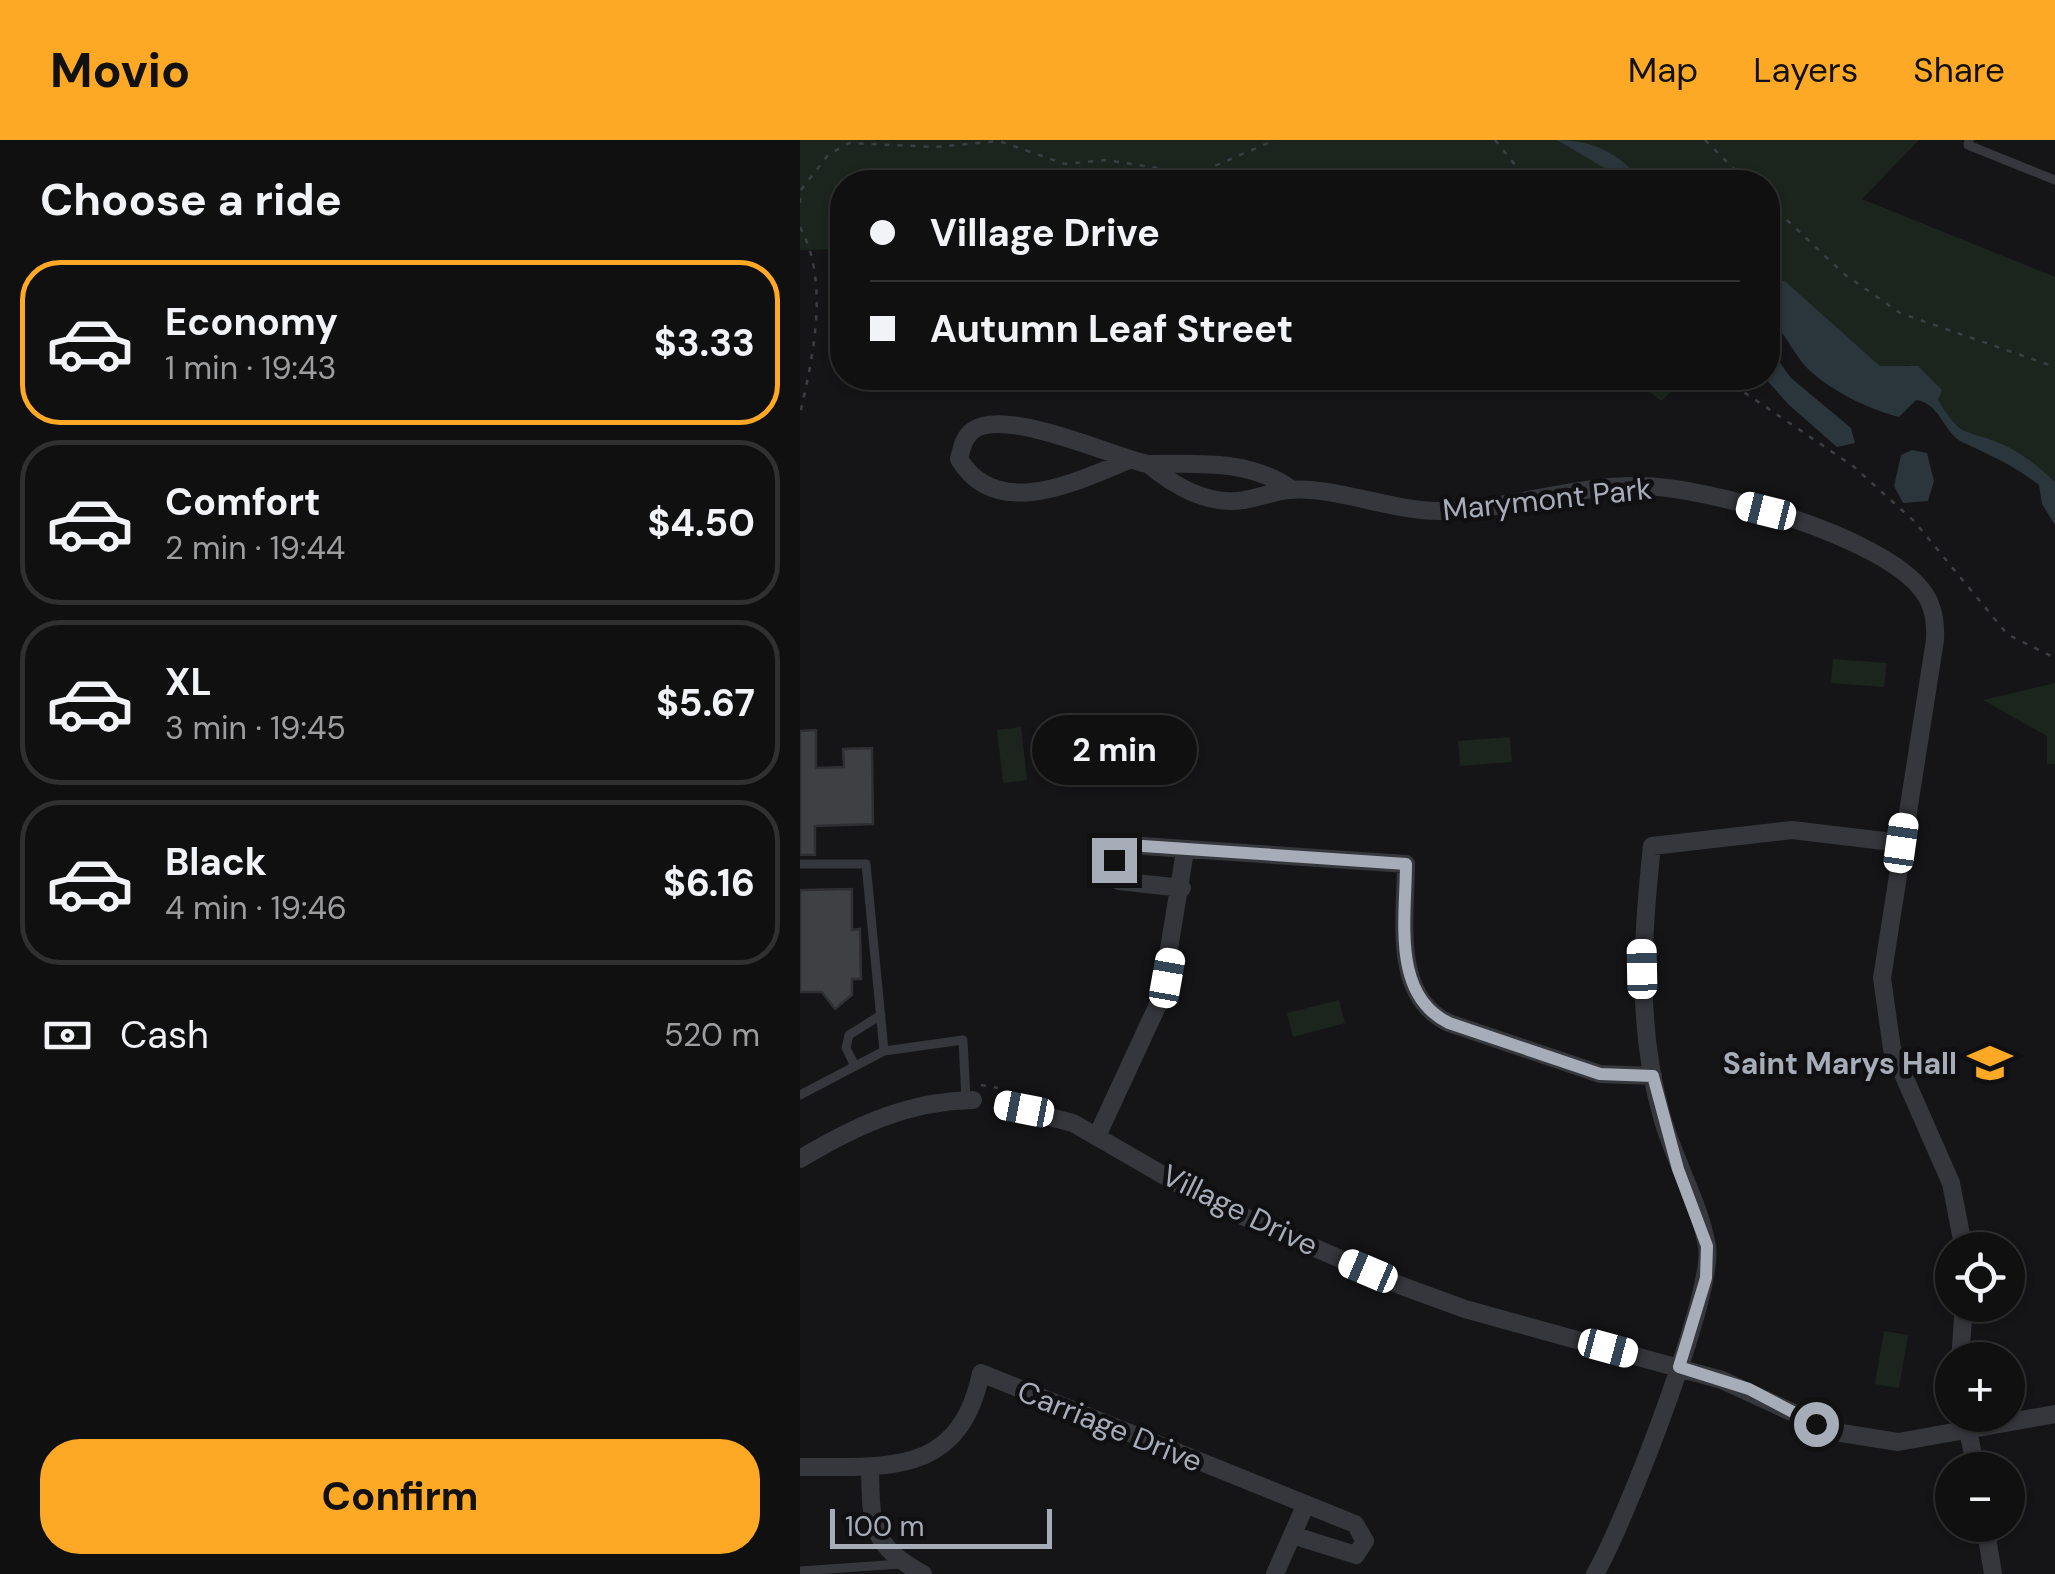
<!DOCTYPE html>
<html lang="en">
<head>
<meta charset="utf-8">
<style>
	:root { --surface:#101011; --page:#1e1e1f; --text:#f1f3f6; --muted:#9c9d9f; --line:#303031; --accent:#fea925 }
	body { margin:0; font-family:"DM Sans",sans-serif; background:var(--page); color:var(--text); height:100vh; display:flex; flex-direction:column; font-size:38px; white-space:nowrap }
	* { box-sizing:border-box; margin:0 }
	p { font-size:32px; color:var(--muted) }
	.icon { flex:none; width:55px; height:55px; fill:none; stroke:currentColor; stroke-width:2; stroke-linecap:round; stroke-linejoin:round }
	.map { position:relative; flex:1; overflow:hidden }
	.details { display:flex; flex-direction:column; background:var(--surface); width:800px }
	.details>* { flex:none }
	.guide { position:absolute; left:30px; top:30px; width:950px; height:220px; border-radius:40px; box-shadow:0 2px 8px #0004,0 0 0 2px var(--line); display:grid; align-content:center; height:220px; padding:0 40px; background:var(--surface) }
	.controls { position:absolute; left:1135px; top:1092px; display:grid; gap:20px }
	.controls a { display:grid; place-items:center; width:90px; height:90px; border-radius:50%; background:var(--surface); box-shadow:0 2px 8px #0004,0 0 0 2px var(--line); font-size:50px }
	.scale { position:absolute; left:30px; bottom:25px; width:222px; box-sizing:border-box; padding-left:10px; border:5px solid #a6acb8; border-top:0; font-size:28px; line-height:35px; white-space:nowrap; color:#a6acb8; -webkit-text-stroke:8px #101012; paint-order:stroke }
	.end { position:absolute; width:45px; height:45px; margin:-22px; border:12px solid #a6acb8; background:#111; box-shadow:0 0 0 5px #111 }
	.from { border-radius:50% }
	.bubble { position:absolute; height:70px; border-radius:35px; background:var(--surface); box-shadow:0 2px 8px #0004,0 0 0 2px var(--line); font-size:32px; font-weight:700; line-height:70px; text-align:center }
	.car { position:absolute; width:30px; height:60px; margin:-30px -15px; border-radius:12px; box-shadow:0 0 8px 2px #0007; background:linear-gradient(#fff 24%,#345 0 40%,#fff 0 76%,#345 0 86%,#fff 0) }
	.guide b { display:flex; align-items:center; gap:35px; height:95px; font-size:38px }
	.guide b+b { border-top:2px solid var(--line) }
	.guide i { width:25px; height:25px; background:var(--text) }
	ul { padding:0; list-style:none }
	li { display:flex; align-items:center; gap:30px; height:165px; margin:0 20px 15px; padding:0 20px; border:5px solid var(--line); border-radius:40px }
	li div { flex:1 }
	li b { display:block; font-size:38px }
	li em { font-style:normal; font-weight:700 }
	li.active { border-color:var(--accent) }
	li>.icon { width:90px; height:90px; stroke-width:1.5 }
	h2 { padding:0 40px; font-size:45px; line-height:120px }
	.pay { display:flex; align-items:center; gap:25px; height:110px; padding:0 40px; font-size:38px }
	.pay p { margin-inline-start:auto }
	.button { display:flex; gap:20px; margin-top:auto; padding:20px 40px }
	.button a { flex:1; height:115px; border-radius:40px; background:var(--accent); color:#111; font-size:40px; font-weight:700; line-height:115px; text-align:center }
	header { display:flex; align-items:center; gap:60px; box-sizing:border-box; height:140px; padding:0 50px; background:var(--accent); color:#111 }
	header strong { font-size:48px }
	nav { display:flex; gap:55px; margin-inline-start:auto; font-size:35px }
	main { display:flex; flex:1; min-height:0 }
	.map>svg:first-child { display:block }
	.green { fill:#1c251d }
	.water { fill:#2a353c }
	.building { fill:#3f4044; stroke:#2f2f33; stroke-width:2.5 }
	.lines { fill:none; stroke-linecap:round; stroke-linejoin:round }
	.path { stroke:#3b3e43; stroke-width:2.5; stroke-dasharray:5 8; stroke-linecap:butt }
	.service { stroke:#35373c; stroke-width:9 }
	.minor { stroke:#35373c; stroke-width:18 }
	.route { stroke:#a6acb8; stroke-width:12 }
	.labels { text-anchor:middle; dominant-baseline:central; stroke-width:9; stroke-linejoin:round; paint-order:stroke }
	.street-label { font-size:30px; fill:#a6acb8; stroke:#101012 }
	.poi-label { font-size:30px; font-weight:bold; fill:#a6acb8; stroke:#101012; text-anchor:end }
</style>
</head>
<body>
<header>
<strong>Movio</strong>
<nav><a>Map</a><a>Layers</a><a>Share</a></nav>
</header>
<main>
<section class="details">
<h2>Choose a ride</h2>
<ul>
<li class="active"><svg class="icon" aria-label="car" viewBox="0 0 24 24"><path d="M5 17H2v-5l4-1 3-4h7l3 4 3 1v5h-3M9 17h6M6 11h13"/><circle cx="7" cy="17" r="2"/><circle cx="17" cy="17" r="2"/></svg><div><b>Economy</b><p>1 min · 19:43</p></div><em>$3.33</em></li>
<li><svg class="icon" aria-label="car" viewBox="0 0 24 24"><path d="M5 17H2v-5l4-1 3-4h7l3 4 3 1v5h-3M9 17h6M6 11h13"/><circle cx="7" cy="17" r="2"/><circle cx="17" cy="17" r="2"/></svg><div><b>Comfort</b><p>2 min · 19:44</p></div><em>$4.50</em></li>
<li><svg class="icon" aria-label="car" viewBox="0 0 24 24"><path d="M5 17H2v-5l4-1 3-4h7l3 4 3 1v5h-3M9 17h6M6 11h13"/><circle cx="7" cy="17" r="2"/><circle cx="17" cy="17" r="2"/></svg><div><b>XL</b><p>3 min · 19:45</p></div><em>$5.67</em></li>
<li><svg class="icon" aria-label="car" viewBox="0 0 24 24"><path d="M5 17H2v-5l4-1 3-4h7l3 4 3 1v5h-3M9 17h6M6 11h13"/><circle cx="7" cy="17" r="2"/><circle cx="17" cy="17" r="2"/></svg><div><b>Black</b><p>4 min · 19:46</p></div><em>$6.16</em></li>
</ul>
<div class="pay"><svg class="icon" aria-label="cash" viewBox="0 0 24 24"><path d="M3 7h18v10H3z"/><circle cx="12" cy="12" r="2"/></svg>Cash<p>520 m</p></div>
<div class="button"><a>Confirm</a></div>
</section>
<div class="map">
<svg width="1255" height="1434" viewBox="0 0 1255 1434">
	<rect width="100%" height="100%" fill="#151517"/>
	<path class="green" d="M0 0H1119L1062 59 1255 137V342L1201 303 1174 298 1149 279 1108 225 1091 229 1080 226 987 143 968 160V42H42V109L0 110Z
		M833 238H886L861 261Z
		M1033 519 1087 523 1084 547 1031 543Z
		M1255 543V624H1247V596L1183 560Z
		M221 587 227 640 203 643 197 590Z
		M710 597 712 622 660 626 658 601Z
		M539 860 545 883 493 897 487 873Z
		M1084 1191 1108 1195 1099 1248 1075 1244Z"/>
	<path class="water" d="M757 0C794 0 820 14 843 42H817L818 36Z
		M968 136 986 142 1080 226H1118L1142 250 1138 260C1162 300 1167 289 1202 304 1221 312 1240 328 1255 342V385L1242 364 1239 345C1213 325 1190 315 1162 302 1143 292 1140 263 1116 260L1099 277C1068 269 1031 251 1007 228 992 212 985 192 968 177Z
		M968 206 991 238 1051 288 1055 303 1037 307 989 265 965 238Z
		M1112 310 1127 313 1134 341 1128 361 1103 363 1094 346 1101 315Z"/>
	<path class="building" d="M16 590V628L44 627 43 609 72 608 73 684 15 686V715H0V591Z
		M52 749V790L60 789 61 839H52V855L35 869 22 852H0V750Z"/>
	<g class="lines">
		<path class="path" d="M695 0 729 42
			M905 0 947 42
			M968 62 1044 134 1100 173 1255 227
			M0 63 1 50 28 15 49 3 135 7 199 1 265 24 306 20 396 34 475 0
			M0 87C30 142 13 216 0 274
			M923 238 1053 326 1114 381 1207 494 1255 518
			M181 945 198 948"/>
		<path class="service" d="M1169 0 1168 5 1255 40
			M0 724H66L84 911
			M54 924 46 908 49 895 81 875
			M0 955 84 911 163 900 166 960
			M0 1431 101 1424"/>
		<path class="minor" d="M329 320C278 341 197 382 159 319 162 308 163 299 172 291 204 266 310 316 348 324
			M491 349C449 319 397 324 348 324 374 346 409 366 444 360 459 358 474 351 489 350 532 346 592 371 639 371 707 371 774 344 842 346 909 347 1081 396 1122 450 1134 465 1136 482 1135 500L1082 838 1092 909 1151 1043 1164 1110
			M382 748 319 741 313 728 319 710 328 705 606 724C606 777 591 856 649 883L800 934 853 936
			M203 965 273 983 408 1061 602 1146 665 1169 922 1240 1035 1292 1098 1302 1255 1274
			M298 994 361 858 385 711
			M0 1019C55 986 108 961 173 960
			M1160 1220 1164 1165
			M1165 1275 1176 1330
			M0 1327C86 1326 159 1338 181 1233L555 1384 565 1401 556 1415 492 1395
			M70 1328C71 1384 70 1405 123 1434
			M1185 1385 1193 1434
			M475 1434 505 1366
			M795 1434C823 1387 915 1153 907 1106 899 1062 874 1020 862 977 836 886 842 798 852 706L992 690 1101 703"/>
	</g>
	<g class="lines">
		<path class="route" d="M314 720 319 710 328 705 606 724C606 778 591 855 649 883L800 934 853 936 878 1029 907 1106 906 1138 879 1227 949 1249 1016 1284"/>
	</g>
	<defs>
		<g id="school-bare" transform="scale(3.45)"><path d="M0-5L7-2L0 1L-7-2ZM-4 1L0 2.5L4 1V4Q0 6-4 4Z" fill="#fea925" stroke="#101012" stroke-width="2.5" paint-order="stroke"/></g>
	</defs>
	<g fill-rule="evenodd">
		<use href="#school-bare" x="1190" y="923"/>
	</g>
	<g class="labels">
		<g class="street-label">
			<text transform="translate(747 359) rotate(-6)">Marymont Park</text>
			<text transform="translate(440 1070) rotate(26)">Village Drive</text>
			<text transform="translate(310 1286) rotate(22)">Carriage Drive</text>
		</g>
		<g class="poi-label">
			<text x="1157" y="923">Saint Marys Hall</text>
		</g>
	</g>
</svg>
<div class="controls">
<a><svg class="icon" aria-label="locate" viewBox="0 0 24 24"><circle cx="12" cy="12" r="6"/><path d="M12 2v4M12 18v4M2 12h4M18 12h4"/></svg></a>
<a>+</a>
<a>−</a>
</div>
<div class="scale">100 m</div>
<i class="end from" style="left:1016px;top:1284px"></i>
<i class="end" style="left:314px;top:720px"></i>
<div class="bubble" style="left:232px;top:575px;width:165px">2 min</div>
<i class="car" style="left:966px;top:371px;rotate:284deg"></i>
<i class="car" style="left:1101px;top:703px;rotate:8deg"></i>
<i class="car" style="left:842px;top:829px;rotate:359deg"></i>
<i class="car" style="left:367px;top:838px;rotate:10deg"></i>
<i class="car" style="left:224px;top:969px;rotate:281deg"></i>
<i class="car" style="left:568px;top:1131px;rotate:293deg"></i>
<i class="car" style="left:808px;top:1208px;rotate:105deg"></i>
<div class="guide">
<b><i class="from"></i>Village Drive</b>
<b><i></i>Autumn Leaf Street</b>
</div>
</div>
</main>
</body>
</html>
